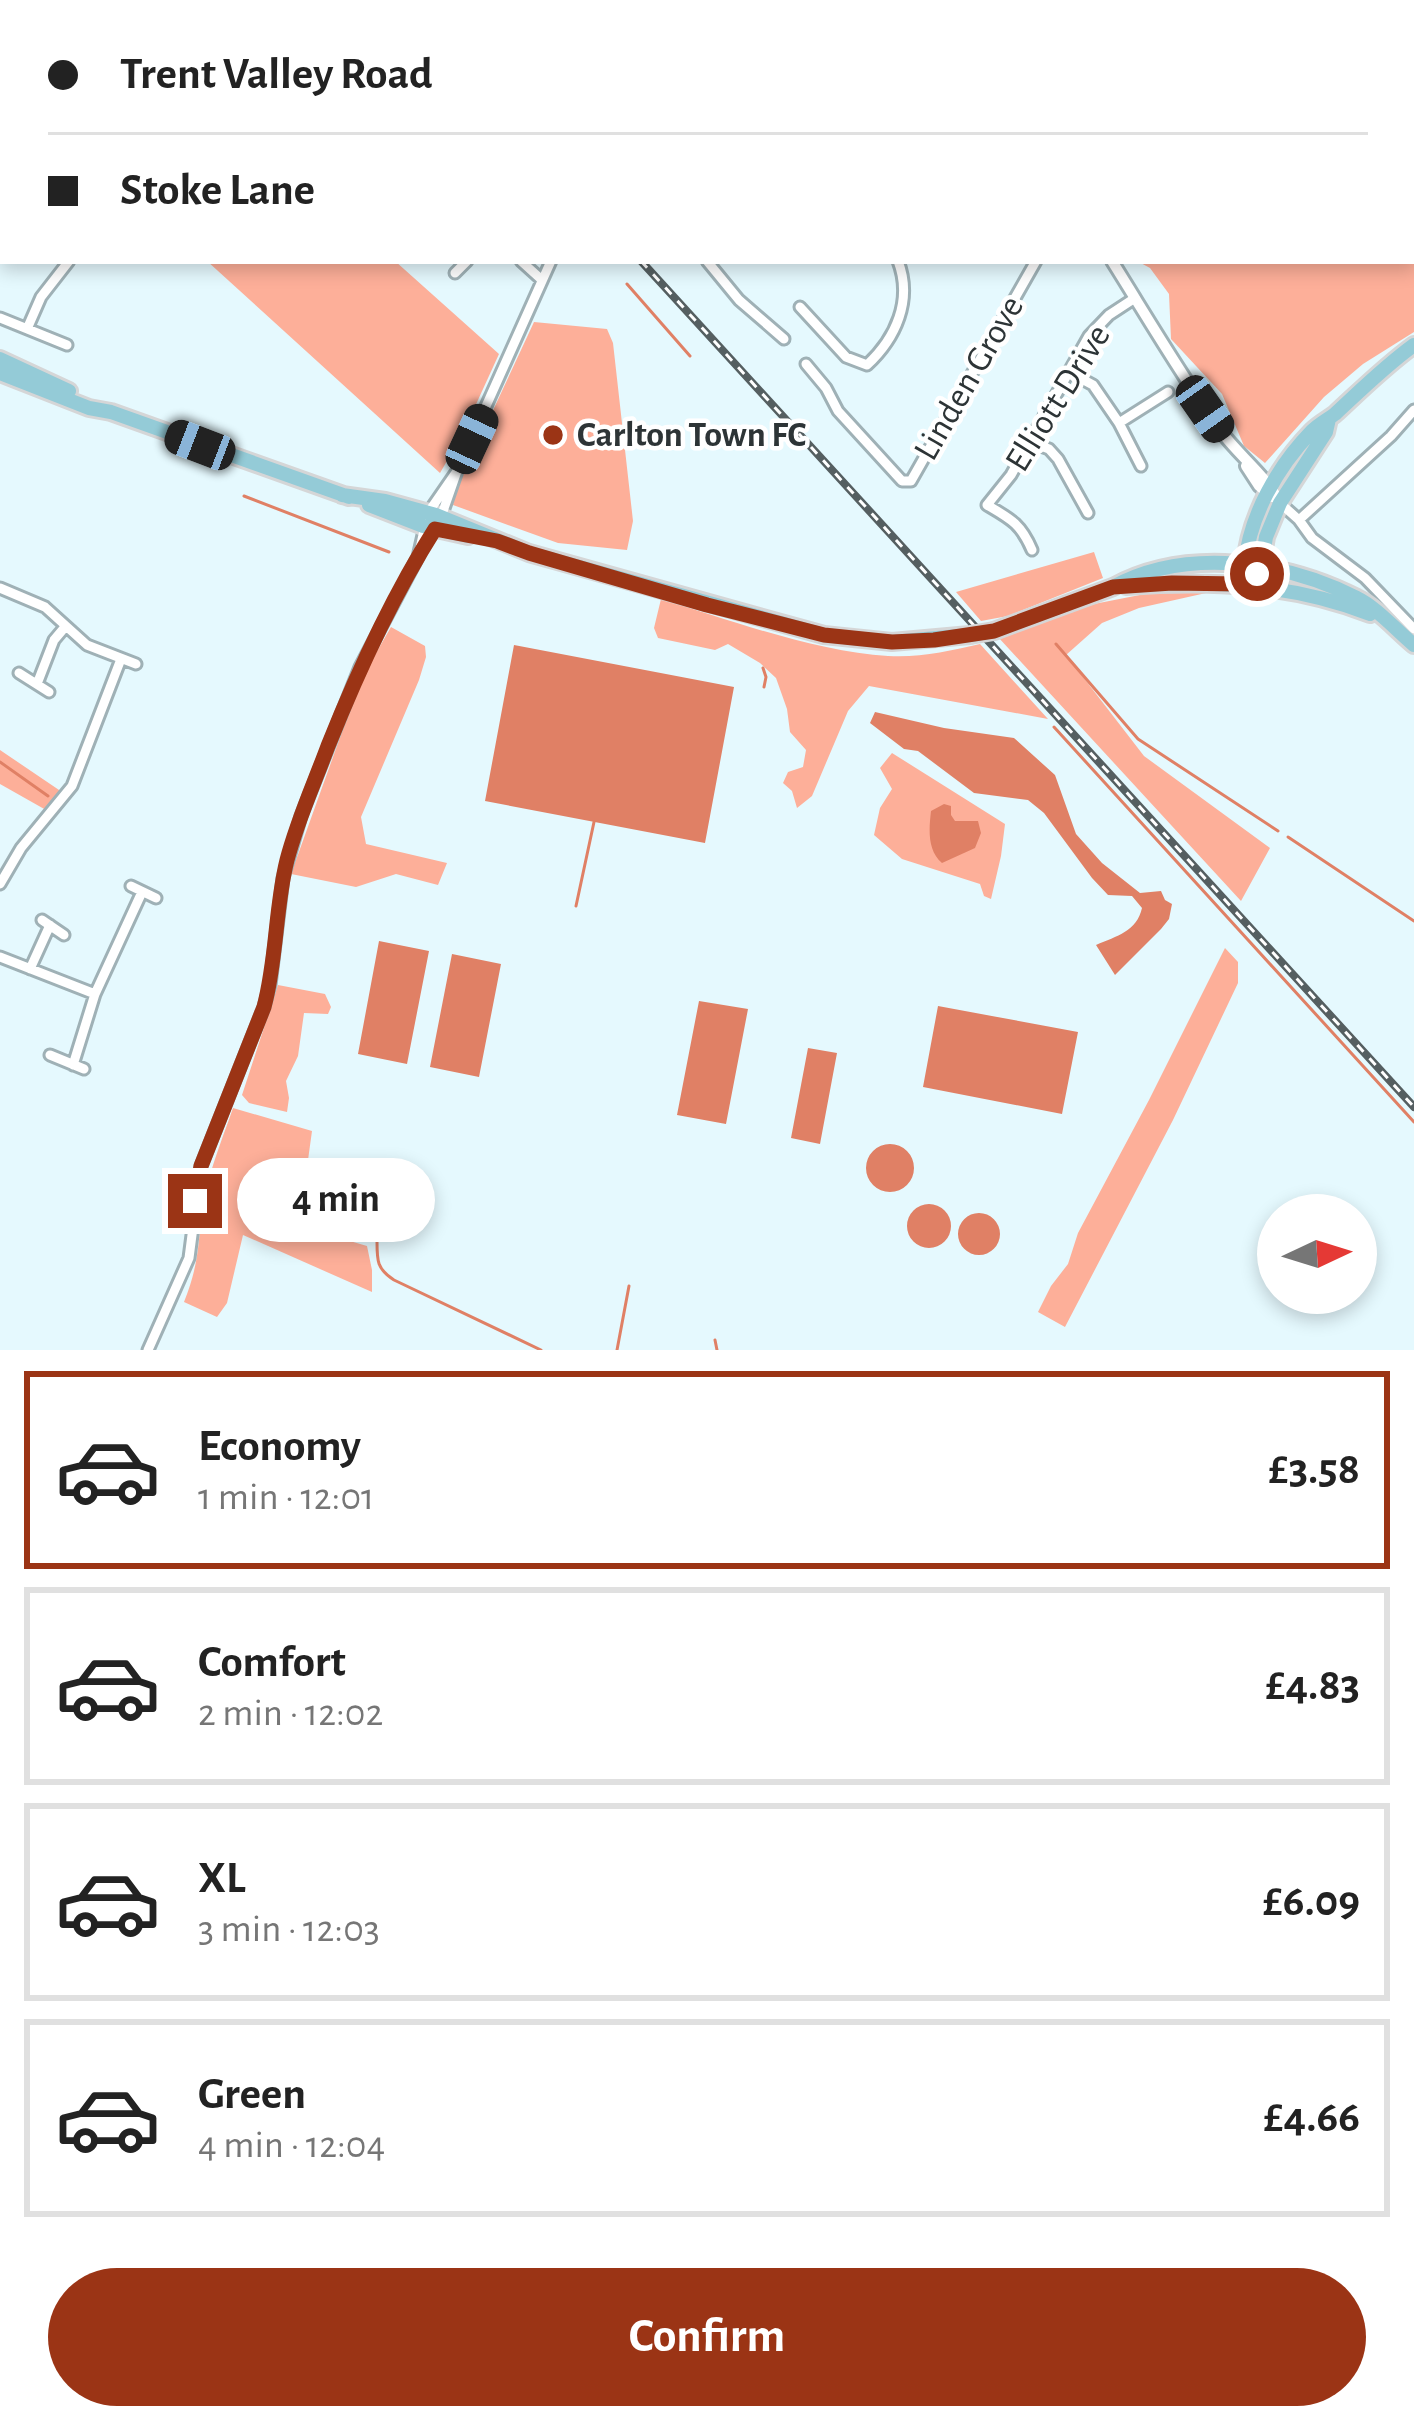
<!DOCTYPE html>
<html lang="en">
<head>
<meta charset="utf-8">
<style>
	:root { --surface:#fff; --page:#f6f6f6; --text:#222; --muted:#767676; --line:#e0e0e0; --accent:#9b3415 }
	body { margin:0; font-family:"Alegreya Sans",sans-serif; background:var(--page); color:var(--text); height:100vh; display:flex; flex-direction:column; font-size:45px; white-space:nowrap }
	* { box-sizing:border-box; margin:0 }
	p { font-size:39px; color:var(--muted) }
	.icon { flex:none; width:66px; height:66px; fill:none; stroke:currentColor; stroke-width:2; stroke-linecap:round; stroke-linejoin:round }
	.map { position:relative; height:1350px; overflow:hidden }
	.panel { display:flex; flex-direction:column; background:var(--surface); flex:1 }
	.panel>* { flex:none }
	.hud { position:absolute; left:0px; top:0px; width:1416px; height:264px; box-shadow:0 6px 18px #0003; display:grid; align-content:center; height:264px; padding:0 48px; background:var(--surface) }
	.needle { width:78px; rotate:86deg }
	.fabs { position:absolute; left:1257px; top:1194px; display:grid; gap:24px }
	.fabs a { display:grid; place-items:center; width:120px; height:120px; border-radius:50%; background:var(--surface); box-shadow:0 6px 18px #0003; font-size:60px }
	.end { position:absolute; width:54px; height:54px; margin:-27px; border:15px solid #9b3415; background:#fff; box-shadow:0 0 0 6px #fff }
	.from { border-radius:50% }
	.bubble { position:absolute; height:84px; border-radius:42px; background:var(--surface); box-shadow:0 6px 18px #0003; font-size:39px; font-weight:700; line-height:84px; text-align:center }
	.car { position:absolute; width:36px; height:72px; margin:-36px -18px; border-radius:15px; box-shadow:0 0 9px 3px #0007; background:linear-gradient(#222 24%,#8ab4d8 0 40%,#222 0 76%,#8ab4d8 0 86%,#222 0) }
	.hud b { display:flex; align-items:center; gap:42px; height:114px; font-size:45px }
	.hud b+b { border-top:3px solid var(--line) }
	.hud i { width:30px; height:30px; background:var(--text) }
	ul { padding:21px 0 0; list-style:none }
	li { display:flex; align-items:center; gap:36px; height:198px; margin:0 24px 18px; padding:0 24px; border:6px solid var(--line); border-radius:0px }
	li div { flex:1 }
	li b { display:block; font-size:45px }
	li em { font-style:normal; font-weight:700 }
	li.on { border-color:var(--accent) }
	li>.icon { width:108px; height:108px; stroke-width:1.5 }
	.action { display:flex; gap:24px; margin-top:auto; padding:24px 48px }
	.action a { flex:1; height:138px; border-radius:72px; background:var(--accent); color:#fff; font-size:48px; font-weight:700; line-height:138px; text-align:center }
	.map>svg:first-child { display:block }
	.green { fill:#fdaf99 }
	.water { fill:#e08065 }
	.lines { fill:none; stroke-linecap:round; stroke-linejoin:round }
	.stream { stroke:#e08065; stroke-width:3 }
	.minor-casing { stroke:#9fb1b6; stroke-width:15 }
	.tertiary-casing { stroke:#9fb1b6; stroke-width:16 }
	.primary-casing { stroke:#d5d6d7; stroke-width:20 }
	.minor { stroke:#fff; stroke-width:9 }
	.tertiary { stroke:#fff; stroke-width:10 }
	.primary { stroke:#94cbd7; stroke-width:14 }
	.rail-casing { stroke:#555f61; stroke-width:8 }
	.rail { stroke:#fff; stroke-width:3; stroke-dasharray:9; stroke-linecap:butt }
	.primary-bridge-casing { stroke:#d5d6d7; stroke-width:20; stroke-linecap:butt }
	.primary-bridge { stroke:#94cbd7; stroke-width:14 }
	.route { stroke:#9b3415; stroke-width:15 }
	.poi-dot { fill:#9b3415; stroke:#fff; stroke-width:4.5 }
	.labels { text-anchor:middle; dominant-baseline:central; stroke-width:9; stroke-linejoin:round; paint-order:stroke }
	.street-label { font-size:36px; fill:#2d3436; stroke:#fff }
	.poi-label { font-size:36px; font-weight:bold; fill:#2d3436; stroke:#fff; text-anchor:start }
</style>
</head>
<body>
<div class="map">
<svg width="1414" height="1350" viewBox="0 0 1414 1350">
	<rect width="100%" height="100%" fill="#e5f9fe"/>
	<path class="green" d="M1414 238V332L1363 364 1324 397 1265 463 1244 446 1222 394 1171 339 1169 294 1150 268 1137 261H1413Z
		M207 261H395L499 354 462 435 440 473Z
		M534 322 607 329 613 343 633 521 627 550 558 543 453 505 455 492Z
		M1094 552 1103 578 1008 616 981 621 956 592Z
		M1215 591 1139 608 1102 623 1066 655 1144 756 1270 848 1241 901 998 637 1094 604 1155 592Z
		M661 599C730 620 816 652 888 656 919 658 950 651 980 644L1048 719 869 686 848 711 812 796 797 808 792 791 783 783 788 772 803 767 806 750 790 732 787 709 776 678 760 663 728 644 715 650 658 638 654 628Z
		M391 627 425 646 426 657 419 680 361 817 366 844 447 863 438 885 396 874 356 887 291 874 361 679Z
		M0 750 62 792 46 810 0 784Z
		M892 753 1005 824 1001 856 991 899 984 896 980 884 902 859 874 835 880 808 892 789 880 768Z
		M1225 948 1238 962V983L1173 1120 1065 1327 1038 1312 1051 1286 1068 1264 1078 1233 1149 1100Z
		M278 985 325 994 331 1007 328 1014 304 1013 298 1056 286 1081 289 1098 287 1112 249 1103 242 1095Z
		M233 1108 312 1131 300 1218 312 1230 367 1246 372 1270V1292L243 1235 227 1303 217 1317 184 1302C197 1269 198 1252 201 1218 205 1180 221 1143 233 1108Z"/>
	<path class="water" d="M514 645 734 687 705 843 485 801Z
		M875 712 944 728 1014 738 1055 775 1076 834 1102 863 1140 893 1161 891 1165 900 1172 904 1169 919 1161 929 1115 975 1096 945C1117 936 1137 931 1142 908L1132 896 1108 895 1092 878 1044 813 1028 800 974 793 918 751 904 749 870 723Z
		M944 804 951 806V815L955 821H978L981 833 975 848 942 863C927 850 929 829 931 811Z
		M379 941 429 951 407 1064 358 1054Z
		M452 954 501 964 479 1077 430 1067Z
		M699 1001 748 1009 726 1124 677 1115Z
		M938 1006 1078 1032 1062 1114 923 1087Z
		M808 1048 837 1053 820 1144 791 1138Z
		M866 1168a24 24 0 1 1 48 0a24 24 0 1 1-48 0Z
		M907 1226a22 22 0 1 1 44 0a22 22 0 1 1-44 0Z
		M958 1234a21 21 0 1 1 42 0a21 21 0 1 1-42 0Z"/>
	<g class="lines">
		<path class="stream" d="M627 284 690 356
			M244 496 389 552
			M1056 644 1138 739 1278 831
			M763 668 766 677 764 687
			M1054 727 1414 1122
			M0 762 48 796
			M1288 837 1414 921
			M576 906 594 822
			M377 1242C377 1261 377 1269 394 1280L541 1350
			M715 1340 717 1350
			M617 1350 629 1286"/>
		<g class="minor-casing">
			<path id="minor" d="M254 0 257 3
				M481 0 486 3
				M542 0 547 3
				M201 3 205 0
				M509 3 514 0
				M659 3 660 0
				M803 3 804 0
				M0 232 3 229
				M521 261 542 280
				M707 261 739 300 784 339
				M455 273 467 261
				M800 307 846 357 867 365C896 338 913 300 898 261
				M0 318 67 345
				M27 329 41 297 69 261
				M806 364 826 388 838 411 902 481H911L1036 261
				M1069 372 1093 385 1119 423 1141 466
				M1119 423 1168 392
				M1030 442 1049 449 1058 459 1088 513
				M1280 503 1299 520 1312 538 1365 578 1414 629
				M1299 520 1391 436 1414 410
				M424 546 441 517 457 471 551 261
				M1032 550C1021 524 1011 519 987 505L1011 475 1089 336 1109 315 1135 298
				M0 588 45 607 87 645 136 664
				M19 673 49 692
				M37 684 54 640 65 627
				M0 884 21 848 72 786 121 659
				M131 886 156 898
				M42 920 64 935
				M0 957 95 994
				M30 969 50 925
				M50 1055 84 1069
				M73 1065 95 994 142 892
				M148 1350 189 1258 201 1166 264 1007 270 985 283 878 301 816 360 667 418 557 428 513 457 471"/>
		</g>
		<g class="tertiary-casing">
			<path id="tertiary" d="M924 0 927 3
				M1112 261C1147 317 1181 375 1220 430 1239 456 1265 474 1280 503
				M1246 466 1259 486 1272 497"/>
		</g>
		<g class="primary-casing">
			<path id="primary" d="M0 359 69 391
				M0 373 89 408 111 412 349 497
				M342 495 385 501 436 515 529 553 824 635 892 642 970 635
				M369 505 423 526 468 536
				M1245 565C1249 516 1278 466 1312 431 1319 424 1327 420 1335 414 1361 390 1385 366 1414 345
				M1261 567 1266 537 1280 503 1326 432 1329 419
				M1126 586C1210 580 1291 583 1370 614
				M994 631 1113 587C1186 547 1285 561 1357 598 1376 607 1397 631 1414 645"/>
		</g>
		<use href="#minor" class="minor"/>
		<use href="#tertiary" class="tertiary"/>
		<use href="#primary" class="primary"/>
		<g class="rail-casing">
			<path id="rail" d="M402 0 405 3
				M641 261 1414 1107"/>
		</g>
		<use href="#rail" class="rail"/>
		<g class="primary-bridge-casing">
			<path id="primary-bridge" d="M970 635 994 631"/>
		</g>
		<use href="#primary-bridge" class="primary-bridge"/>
	</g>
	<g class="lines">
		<path class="route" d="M195 1201 201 1166 264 1007C277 959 275 908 287 860 297 821 314 784 328 746 358 671 392 597 435 529L497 541 529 553 707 605 824 635 892 642 934 640 994 631 1113 587 1172 583 1240 584 1257 574"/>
	</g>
	<circle class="poi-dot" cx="553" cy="435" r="12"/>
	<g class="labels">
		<g class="street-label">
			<text transform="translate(969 378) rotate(-60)">Linden Grove</text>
			<text transform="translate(1058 398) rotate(-58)">Elliott Drive</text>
		</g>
		<g class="poi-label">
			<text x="577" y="435">Carlton Town FC</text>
		</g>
	</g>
</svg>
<div class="fabs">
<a><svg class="needle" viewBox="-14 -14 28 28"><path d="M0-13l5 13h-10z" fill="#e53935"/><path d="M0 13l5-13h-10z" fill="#767676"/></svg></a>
</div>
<i class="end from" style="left:1257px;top:574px"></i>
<i class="end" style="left:195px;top:1201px"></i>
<div class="bubble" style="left:237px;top:1158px;width:198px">4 min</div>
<i class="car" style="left:1205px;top:409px;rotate:145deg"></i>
<i class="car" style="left:472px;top:439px;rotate:25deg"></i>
<i class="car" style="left:200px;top:445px;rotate:291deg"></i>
<div class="hud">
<b><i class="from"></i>Trent Valley Road</b>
<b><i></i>Stoke Lane</b>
</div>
</div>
<section class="panel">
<ul>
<li class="on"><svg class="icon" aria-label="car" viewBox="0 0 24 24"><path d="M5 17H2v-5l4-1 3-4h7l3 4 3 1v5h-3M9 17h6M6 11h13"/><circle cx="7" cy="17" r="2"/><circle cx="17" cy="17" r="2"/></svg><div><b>Economy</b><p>1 min · 12:01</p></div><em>£3.58</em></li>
<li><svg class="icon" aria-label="car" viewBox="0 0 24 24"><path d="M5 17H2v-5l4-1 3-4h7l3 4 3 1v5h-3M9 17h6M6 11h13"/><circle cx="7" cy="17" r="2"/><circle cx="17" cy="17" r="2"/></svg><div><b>Comfort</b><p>2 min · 12:02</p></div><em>£4.83</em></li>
<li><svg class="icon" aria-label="car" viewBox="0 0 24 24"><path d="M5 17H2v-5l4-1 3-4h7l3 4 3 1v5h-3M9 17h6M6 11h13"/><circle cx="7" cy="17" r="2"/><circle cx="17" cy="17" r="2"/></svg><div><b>XL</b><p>3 min · 12:03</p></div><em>£6.09</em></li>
<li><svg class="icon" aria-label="car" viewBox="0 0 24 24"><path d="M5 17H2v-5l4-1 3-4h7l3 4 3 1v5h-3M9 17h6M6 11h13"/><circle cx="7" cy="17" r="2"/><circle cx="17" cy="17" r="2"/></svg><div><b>Green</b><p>4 min · 12:04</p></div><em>£4.66</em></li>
</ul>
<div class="action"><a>Confirm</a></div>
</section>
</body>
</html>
